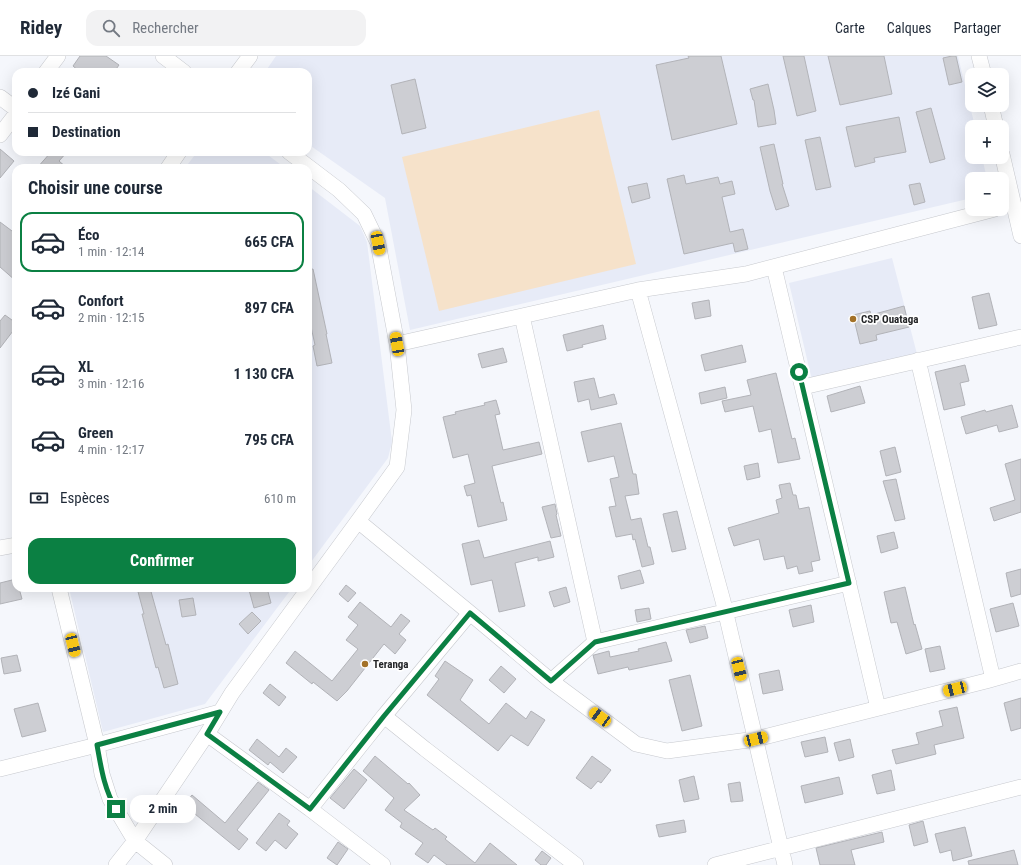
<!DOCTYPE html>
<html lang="fr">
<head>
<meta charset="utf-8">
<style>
	:root { --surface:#fff; --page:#f2f2f3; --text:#1f2937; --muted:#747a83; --line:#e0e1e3; --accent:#0b8043 }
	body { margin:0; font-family:"Roboto Condensed",sans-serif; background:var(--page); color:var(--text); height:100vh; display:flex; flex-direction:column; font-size:15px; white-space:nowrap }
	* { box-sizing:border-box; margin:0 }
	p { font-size:13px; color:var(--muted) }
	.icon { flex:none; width:22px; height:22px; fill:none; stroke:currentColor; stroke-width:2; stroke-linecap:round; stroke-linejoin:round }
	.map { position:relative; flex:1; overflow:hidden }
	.sheet { position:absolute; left:12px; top:108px; width:300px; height:428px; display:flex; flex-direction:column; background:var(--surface); border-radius:12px; box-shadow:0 4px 16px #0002 }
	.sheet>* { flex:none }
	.top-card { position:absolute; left:12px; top:12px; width:300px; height:88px; border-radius:12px; box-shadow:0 4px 16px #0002; display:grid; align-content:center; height:88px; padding:0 16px; background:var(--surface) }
	.controls { position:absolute; left:965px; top:12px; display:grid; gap:8px }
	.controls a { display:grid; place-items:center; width:44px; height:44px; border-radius:8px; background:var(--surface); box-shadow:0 4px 16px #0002; font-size:20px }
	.end { position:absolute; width:18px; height:18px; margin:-9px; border:5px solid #0b8043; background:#fff; box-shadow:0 0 0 2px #fff }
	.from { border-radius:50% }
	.bubble { position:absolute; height:28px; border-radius:12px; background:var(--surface); box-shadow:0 4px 16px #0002; font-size:13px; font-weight:700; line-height:28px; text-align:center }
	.car { position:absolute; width:12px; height:24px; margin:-12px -6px; border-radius:5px; box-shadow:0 0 3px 1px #0007; background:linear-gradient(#f5c518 24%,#345 0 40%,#f5c518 0 76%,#345 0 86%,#f5c518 0) }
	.top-card b { display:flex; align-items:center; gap:14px; height:38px; font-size:15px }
	.top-card b+b { border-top:1px solid var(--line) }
	.top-card i { width:10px; height:10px; background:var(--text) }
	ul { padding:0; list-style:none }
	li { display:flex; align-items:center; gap:12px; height:60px; margin:0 8px 6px; padding:0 8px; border:2px solid transparent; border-radius:12px }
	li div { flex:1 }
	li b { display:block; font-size:15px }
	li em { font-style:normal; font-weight:700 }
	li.on { border-color:var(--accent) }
	li>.icon { width:36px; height:36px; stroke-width:1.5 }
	h2 { padding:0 16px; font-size:18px; line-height:48px }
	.pay { display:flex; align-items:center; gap:10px; height:44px; padding:0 16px; font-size:15px }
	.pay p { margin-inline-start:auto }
	.primary-button { display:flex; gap:8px; margin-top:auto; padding:8px 16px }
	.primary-button a { flex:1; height:46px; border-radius:12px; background:var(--accent); color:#fff; font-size:16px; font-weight:700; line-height:46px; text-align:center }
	header { display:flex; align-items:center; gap:24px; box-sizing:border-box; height:56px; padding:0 20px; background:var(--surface); border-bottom:1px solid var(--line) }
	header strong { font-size:19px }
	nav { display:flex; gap:22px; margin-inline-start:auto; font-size:14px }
	.search { width:280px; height:36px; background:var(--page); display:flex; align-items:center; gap:10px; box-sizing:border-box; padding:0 14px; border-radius:12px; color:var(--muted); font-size:15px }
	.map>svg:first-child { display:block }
	.built { fill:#e7ebf7 }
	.green { fill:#f6e2ca }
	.building { fill:#cdced3; stroke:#b2b3b8 }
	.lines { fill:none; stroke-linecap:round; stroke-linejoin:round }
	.minor-casing { stroke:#c7c9ce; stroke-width:16 }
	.minor { stroke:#fff; stroke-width:15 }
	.route { stroke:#0b8043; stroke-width:5 }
	.poi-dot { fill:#a37127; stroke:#fff; stroke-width:1.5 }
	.labels { text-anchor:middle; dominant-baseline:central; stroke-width:3.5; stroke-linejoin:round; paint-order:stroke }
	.poi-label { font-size:11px; font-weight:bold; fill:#242527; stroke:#fff; text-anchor:start }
</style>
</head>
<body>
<header>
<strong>Ridey</strong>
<div class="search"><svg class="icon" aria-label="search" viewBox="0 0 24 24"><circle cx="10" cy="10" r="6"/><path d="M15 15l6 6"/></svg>Rechercher</div>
<nav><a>Carte</a><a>Calques</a><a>Partager</a></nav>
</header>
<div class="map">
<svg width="1021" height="809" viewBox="0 0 1021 809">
	<rect width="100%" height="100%" fill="#f5f7fc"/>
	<path class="built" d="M276 0H958L975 71H972V101H982L987 123H972V142L410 274 385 142 308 88V16H265Z
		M197 96H264L285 112H185Z
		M308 130 360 170 367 186 392 386 388 402 308 510Z
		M892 202 917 298 812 324 789 227Z
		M69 532H292L205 648 103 676Z"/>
	<path class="green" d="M599 54 636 208 439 255 402 101Z"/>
	<path class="building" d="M80 0H106L119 9 114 16H80L73 10Z
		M688 0H721L737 68 672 84 656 9 689 2Z
		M783 0H804L816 55 797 60Z
		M828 0H884L892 38 840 49Z
		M952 0H956L962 26 949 29 943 2Z
		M415 23 426 72 402 78 391 29Z
		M768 28 774 54 776 68 758 71 754 44H753L750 33Z
		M931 52 945 103 930 107 916 56Z
		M899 61 906 96 874 102 875 106 855 111 846 71Z
		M820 81 831 131 816 134 805 84Z
		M774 88 783 128H782L789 150 776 154 770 135 760 91Z
		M0 93 14 105 0 122Z
		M51 96H67L59 105 67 112H37Z
		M684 119 686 128 718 121 720 128 732 125 735 138 722 141 730 176 743 173 748 193 735 196 733 187 684 198 667 123Z
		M647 127 650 142 632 147 628 131Z
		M920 127 925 146 914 149 909 129Z
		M0 166 16 178V225L0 211Z
		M313 213 327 278H326L332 307 317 310 313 290 315 289 308 257V214Z
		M989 237 997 269 979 273 972 241Z
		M709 244 711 260 695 263 692 247Z
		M904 250 909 271 876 279 877 284 860 288 853 259 870 255 871 259Z
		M5 259 16 267V271L0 292V265Z
		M603 269 606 283 582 289 583 291 567 295 563 279Z
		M742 289 746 306 705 315 701 299Z
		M503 292 507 306 482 312 478 298Z
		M965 309 969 325 960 327 965 349 944 354 935 316Z
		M776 317 792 383 795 382 800 403 778 407 771 373 759 376 753 350 725 356 722 345 751 339 747 324Z
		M594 322 599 342 614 338 617 348 591 354 589 343 578 346 574 326Z
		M860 330 865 347 831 356 827 340Z
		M725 331 727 342 701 348 699 337Z
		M496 344 500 358 495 359 503 394 539 386 542 398 492 410 501 447 503 446 507 464 478 471 471 439 467 440 464 430 475 427 468 398 453 402 443 361 456 358 455 356 485 349 484 347Z
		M1012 349 1018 371 999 376 997 369 966 378 961 361 985 354 986 356Z
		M621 367 633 418H636L639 438 625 440 631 464 641 462 648 491H650L654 508 642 511 635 483 633 484 632 478 616 481 609 451 616 450 610 423 619 421 614 400 588 406 581 376Z
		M895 391 901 416 886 420 880 395Z
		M1021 403V456L994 465 990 452 1015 444 1005 408Z
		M758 407 760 421 747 424 744 410Z
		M896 423 905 463 895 465 883 425Z
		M790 427 793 439H796L799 453 809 451 820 504 811 506 813 515 799 518 797 510 787 513 784 500 764 504 759 483 734 490 728 472 779 457 776 444 782 442 779 429Z
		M555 448 557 458 556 459 561 480 551 482 542 451Z
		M677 455 686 493 672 496 663 458Z
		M894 476 898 492 881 497 877 480Z
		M479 484 484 502 550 485 554 501 538 505V501L515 507 525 550 499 556 492 524 471 529 462 488Z
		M1021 513V538L1011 541 1006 517Z
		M640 514 644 527 621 533 618 520Z
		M16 523V532H19L22 543 0 548V527Z
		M346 529 356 537 348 546 339 538Z
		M566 531 570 546 554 551 549 536Z
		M905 531 914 569 915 568 922 593 906 598 897 566 891 567 884 536Z
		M137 532H150L166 589 168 588 178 628 164 632 158 611 156 612 151 593 142 558H144Z
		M258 532H267L271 547 254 552 249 534Z
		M193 542 196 559 182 561 179 544Z
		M360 546 391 571 401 558 410 565 399 578 406 584 395 598 384 588 347 635 337 645 313 626 312 628 286 607 295 595 332 625 358 593 346 584 358 569 348 561Z
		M1013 547 1019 570 996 576 990 553Z
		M811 549 814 566 793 571 789 554Z
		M649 552 651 563 637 566 635 554Z
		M252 556 261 565 248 578 239 568Z
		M705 570 708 582 690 587 686 574Z
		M666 586 672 605 629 614 628 611 598 618 593 599H594L609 595 610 601 639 595 638 593Z
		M940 590 945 613 930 616 925 593Z
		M17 599 21 615 4 618 1 602Z
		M445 605 473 624 460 644 489 668 506 647 526 663 531 655 545 664 528 690 511 679 498 695 427 639 439 623 435 620Z
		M501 610 516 623 504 637 489 624Z
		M779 614 783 634 763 638 759 618Z
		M690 619 702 670 682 675 669 624Z
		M270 628 286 641 279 650 263 637Z
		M1021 642V672L1011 675 1004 647Z
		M38 647 46 675 22 681 14 653Z
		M957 651 964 682 934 689 936 698 896 708 892 694 919 688 916 677 943 670 939 655Z
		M825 681 828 696 805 701 801 686Z
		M257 683 279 701 286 692 297 701 283 717 270 706 268 709 249 694Z
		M850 683 854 701 839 705 834 687Z
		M375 700 408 728 409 727 420 739 404 754 433 774 435 772 447 781 445 783 475 807 490 787 517 809H447L434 799 428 807 415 798 423 787 400 771 402 767 385 754 394 742 363 715Z
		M592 700 611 714 601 727 598 725 591 733 576 722Z
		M354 713 367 724 344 753 330 742Z
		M891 714 895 734 877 738 872 719Z
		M694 720 699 743 684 746 679 724Z
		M839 721 843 738 805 747 801 730Z
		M258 726 269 734 237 774 248 783 239 794 184 749 192 739 225 767Z
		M740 726 743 745 731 746 728 728Z
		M279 757 290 765 287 769 298 778 286 793 275 784 266 795 256 787Z
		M684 764 686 776 659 781 656 769Z
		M923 765 928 786 914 790 909 769Z
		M965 771 972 800 953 805 951 794 940 797 935 778Z
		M882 776 884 786 851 794 855 809H820L816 792Z
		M338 786 348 793 337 809 327 802Z
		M1014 794 1018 809H969L968 805Z
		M542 795 551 802 546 809H541L535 804Z"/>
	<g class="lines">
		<g class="minor-casing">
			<path id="minor" d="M163 0 184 16
				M979 0 984 19
				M46 16 58 0
				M238 16 250 0
				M0 41 16 53
				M991 49 996 71
				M0 79 16 58
				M1002 98 1021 180
				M168 112 179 96
				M774 211 878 652
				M638 234 723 545 785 809
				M522 260 595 586 551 625
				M397 288 638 234 746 218 995 153
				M918 304 993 623
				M803 331 1021 281
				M358 465 470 557 551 625 636 688 667 695 756 683 986 625 1021 615
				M0 492 16 489
				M59 532 97 689 102 718 110 743 135 785 165 809
				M595 586 849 527
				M384 660 425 693 576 809
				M207 678 310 753 383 809
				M0 713 97 689 220 656
				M310 753 384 660 470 557
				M116 809 135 785 207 678 232 637 358 465 397 411 404 354 397 288 378 187 364 158 339 134 289 96
				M715 809 1021 731"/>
		</g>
		<use href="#minor" class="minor"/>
	</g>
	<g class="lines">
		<path class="route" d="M116 753C104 733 101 711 97 689L220 656 207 678 310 753 384 660 470 557 551 625 595 586 849 527 799 316"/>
	</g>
	<g class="poi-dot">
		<circle cx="853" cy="263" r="4"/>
		<circle cx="365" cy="608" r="4"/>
	</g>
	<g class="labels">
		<g class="poi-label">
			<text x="861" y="263">CSP Ouataga</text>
			<text x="373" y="608">Teranga</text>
		</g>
	</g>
</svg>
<div class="controls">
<a><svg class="icon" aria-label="layers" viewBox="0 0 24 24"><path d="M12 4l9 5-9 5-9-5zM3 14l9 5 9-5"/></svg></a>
<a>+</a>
<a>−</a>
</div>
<i class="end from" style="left:799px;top:316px"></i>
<i class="end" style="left:116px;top:753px"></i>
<div class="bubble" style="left:130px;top:739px;width:66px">2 min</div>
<i class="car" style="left:378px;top:187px;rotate:169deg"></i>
<i class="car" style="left:397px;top:288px;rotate:350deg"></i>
<i class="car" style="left:73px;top:589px;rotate:166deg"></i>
<i class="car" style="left:739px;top:613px;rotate:166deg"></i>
<i class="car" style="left:955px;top:633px;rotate:256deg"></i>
<i class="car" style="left:600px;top:661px;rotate:306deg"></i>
<i class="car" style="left:756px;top:683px;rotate:76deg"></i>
<div class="top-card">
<b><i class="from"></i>Izé Gani</b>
<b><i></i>Destination</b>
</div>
<section class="sheet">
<h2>Choisir une course</h2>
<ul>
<li class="on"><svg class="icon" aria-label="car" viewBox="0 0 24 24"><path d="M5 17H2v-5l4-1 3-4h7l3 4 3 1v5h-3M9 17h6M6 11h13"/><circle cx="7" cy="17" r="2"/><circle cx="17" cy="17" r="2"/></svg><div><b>Éco</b><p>1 min · 12:14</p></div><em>665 CFA</em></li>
<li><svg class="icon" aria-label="car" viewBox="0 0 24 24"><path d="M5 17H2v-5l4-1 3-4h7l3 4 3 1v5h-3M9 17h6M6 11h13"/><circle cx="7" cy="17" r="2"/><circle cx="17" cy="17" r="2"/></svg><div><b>Confort</b><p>2 min · 12:15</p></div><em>897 CFA</em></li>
<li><svg class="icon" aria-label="car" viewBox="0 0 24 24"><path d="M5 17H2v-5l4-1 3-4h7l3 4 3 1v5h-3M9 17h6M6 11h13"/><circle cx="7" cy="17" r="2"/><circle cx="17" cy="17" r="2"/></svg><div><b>XL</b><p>3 min · 12:16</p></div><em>1 130 CFA</em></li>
<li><svg class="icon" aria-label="car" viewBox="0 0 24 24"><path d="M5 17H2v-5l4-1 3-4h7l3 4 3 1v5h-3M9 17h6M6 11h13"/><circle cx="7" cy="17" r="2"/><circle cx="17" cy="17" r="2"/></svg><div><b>Green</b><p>4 min · 12:17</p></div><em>795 CFA</em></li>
</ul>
<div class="pay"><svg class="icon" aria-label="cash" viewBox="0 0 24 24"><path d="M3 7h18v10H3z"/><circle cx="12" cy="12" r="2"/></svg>Espèces<p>610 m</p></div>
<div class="primary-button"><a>Confirmer</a></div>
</section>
</div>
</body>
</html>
